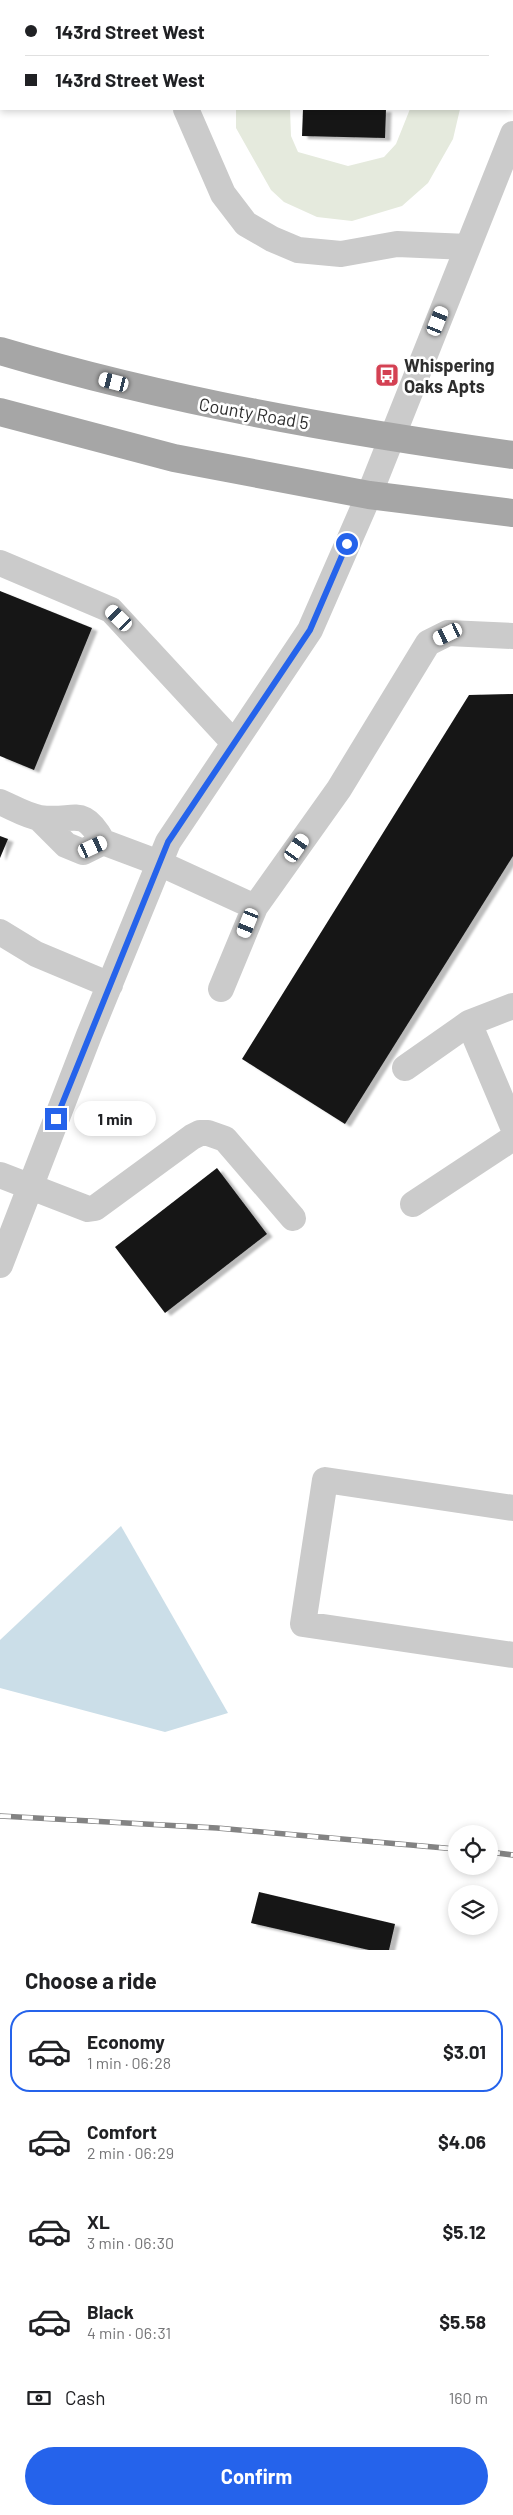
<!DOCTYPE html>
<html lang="en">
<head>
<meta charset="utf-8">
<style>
	:root { --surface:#fff; --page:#f2f2f2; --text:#202124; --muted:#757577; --line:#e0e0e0; --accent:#2563eb }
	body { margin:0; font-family:Barlow,sans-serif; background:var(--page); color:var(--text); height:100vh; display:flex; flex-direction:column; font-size:19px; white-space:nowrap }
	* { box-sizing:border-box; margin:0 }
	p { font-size:16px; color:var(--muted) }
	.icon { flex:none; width:28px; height:28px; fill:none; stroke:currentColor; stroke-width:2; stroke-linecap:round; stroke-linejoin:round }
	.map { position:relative; height:1950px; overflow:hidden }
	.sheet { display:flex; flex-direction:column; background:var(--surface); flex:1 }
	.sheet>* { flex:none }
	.top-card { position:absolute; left:0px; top:0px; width:514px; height:110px; box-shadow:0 2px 8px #0003; display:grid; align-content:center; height:110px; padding:0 25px; background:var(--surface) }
	.buttons { position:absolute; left:448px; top:1825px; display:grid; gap:10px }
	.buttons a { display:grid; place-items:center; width:50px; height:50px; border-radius:50%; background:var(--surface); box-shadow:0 2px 8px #0003; font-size:25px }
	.end { position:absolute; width:22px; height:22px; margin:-11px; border:6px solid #2563eb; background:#fff; box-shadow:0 0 0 2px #fff }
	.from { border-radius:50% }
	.bubble { position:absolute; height:35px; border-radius:18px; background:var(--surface); box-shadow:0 2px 8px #0003; font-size:16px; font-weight:700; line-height:35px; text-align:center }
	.car { position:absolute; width:15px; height:30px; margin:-15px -8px; border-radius:6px; box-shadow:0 0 4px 1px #0007; background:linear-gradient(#fff 24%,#345 0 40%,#fff 0 76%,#345 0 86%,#fff 0) }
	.top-card b { display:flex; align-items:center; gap:18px; height:48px; font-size:19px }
	.top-card b+b { border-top:1px solid var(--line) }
	.top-card i { width:12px; height:12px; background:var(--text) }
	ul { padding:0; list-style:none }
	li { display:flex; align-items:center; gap:15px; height:82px; margin:0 10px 8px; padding:0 15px; border:2px solid transparent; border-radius:20px }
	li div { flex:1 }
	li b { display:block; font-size:19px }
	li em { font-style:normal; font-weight:700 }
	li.on { border-color:var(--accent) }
	li>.icon { width:45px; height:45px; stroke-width:1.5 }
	h2 { padding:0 25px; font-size:22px; line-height:60px }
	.pay { display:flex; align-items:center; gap:12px; height:55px; padding:0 25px; font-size:19px }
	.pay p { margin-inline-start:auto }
	.primary-button { display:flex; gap:10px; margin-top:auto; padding:10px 25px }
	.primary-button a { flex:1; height:58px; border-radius:30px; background:var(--accent); color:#fff; font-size:20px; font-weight:700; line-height:58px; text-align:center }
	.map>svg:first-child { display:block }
	.green { fill:#e5eadd }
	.water { fill:#cbdee8 }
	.building { fill:#151515; filter:url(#shadow) }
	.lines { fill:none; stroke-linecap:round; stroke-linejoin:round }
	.minor { stroke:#cbcbcb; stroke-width:26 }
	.major { stroke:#a6a6a6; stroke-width:28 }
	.rail-casing { stroke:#838383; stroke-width:5.5 }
	.rail { stroke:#fff; stroke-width:4; stroke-dasharray:11; stroke-linecap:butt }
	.route { stroke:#2563eb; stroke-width:6 }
	.labels { text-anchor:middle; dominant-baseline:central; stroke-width:5; stroke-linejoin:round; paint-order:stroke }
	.poi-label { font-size:18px; font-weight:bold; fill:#2e2e2e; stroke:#fff; text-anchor:start }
	.street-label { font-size:18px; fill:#2e2e2e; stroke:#fff }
</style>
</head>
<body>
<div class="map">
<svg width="513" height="1950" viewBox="0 0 513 1950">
	<defs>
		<filter id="shadow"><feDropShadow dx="5.5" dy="3" stdDeviation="1" flood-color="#0004"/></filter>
	</defs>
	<rect width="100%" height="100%" fill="#fff"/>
	<path class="green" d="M236 109H290L291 136 298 152 348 166 384 157 396 144 410 109H460L453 139 428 183 402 206 352 221 317 217 284 202 271 190 236 128Z"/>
	<path class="water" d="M121 1526 228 1713 165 1732 0 1688V1640Z"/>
	<path class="building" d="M303 109H386L385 138 302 136Z
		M0 591 92 628 34 770 0 756Z
		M513 694V856L345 1124 242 1059 469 695Z
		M0 836 8 839 0 858Z
		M217 1168 267 1234 165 1313 115 1247Z
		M259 1892 395 1924 389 1950H369L251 1923Z"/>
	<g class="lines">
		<path class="minor" d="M170 1 171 0
			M186 109 223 194 246 224 272 239 298 250 341 254 397 244 468 247
			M0 563 111 610 234 743
			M0 802C12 807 27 816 40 818 75 823 82 804 103 842L159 863 255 907
			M39 818 66 845 83 852 103 842
			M0 932 36 954 110 985
			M221 989 255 907 339 789 428 643 448 633 513 636
			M513 1006 469 1023 513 1127
			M405 1068 469 1023
			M0 1175 88 1209 95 1208 192 1137 200 1133H208L225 1139 293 1218
			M413 1204 513 1138
			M0 1265 89 1035 168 842 310 630 369 495 513 134
			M513 1508 325 1480 303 1624 513 1655"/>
		<path class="major" d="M0 351C168 401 340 431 513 455
			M0 412 174 458 369 495 513 513"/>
		<g class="rail-casing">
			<path id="rail" d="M0 1816 217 1828 456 1849
				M489 1852 513 1855"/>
		</g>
		<use href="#rail" class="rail"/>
	</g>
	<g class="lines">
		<path class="route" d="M56 1119 168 842 310 630 347 544"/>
	</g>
	<defs>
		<g id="bus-square" transform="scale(1.25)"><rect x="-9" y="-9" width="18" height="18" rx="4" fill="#d44153" stroke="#fff"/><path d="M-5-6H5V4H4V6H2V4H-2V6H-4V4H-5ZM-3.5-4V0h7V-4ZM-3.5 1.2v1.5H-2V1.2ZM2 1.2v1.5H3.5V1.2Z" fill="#fff"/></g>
	</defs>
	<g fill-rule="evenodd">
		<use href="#bus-square" x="387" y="375"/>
	</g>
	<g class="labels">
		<g class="poi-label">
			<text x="404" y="365">Whispering<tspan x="404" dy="21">Oaks Apts</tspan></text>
		</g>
		<g class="street-label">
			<text transform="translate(254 413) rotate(10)">County Road 5</text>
		</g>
	</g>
</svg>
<div class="buttons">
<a><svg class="icon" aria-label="locate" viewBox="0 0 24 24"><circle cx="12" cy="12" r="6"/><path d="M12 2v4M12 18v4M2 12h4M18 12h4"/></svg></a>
<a><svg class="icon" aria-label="layers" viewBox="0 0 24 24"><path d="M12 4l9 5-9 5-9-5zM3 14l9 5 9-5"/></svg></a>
</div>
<i class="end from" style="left:347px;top:544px"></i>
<i class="end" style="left:56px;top:1119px"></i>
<div class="bubble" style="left:74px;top:1101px;width:82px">1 min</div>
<i class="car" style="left:438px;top:321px;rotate:22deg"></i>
<i class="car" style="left:114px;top:382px;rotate:284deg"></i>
<i class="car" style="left:119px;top:618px;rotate:314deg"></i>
<i class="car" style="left:448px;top:634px;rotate:244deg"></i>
<i class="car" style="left:93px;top:847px;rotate:65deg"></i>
<i class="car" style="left:297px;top:848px;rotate:35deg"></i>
<i class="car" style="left:248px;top:923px;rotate:202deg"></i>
<div class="top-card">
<b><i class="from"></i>143rd Street West</b>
<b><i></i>143rd Street West</b>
</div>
</div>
<section class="sheet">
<h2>Choose a ride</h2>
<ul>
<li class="on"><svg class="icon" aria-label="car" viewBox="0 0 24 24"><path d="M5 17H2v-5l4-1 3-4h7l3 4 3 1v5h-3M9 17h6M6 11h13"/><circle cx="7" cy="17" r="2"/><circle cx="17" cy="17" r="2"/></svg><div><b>Economy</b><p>1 min · 06:28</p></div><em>$3.01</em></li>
<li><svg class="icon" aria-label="car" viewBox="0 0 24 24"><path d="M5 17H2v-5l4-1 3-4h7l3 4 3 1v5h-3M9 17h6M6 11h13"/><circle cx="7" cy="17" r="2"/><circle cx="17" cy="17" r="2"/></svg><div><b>Comfort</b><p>2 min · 06:29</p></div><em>$4.06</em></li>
<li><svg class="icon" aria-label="car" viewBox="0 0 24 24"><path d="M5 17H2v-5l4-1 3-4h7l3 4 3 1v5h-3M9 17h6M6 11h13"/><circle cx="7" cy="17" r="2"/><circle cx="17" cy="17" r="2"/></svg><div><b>XL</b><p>3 min · 06:30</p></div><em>$5.12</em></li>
<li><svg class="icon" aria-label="car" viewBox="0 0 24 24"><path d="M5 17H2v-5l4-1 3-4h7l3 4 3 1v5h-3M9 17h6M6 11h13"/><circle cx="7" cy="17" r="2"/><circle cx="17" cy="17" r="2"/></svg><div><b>Black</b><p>4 min · 06:31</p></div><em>$5.58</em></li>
</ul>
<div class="pay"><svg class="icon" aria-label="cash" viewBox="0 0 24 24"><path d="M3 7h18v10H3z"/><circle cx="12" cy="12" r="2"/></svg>Cash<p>160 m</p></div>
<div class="primary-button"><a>Confirm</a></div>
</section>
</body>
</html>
